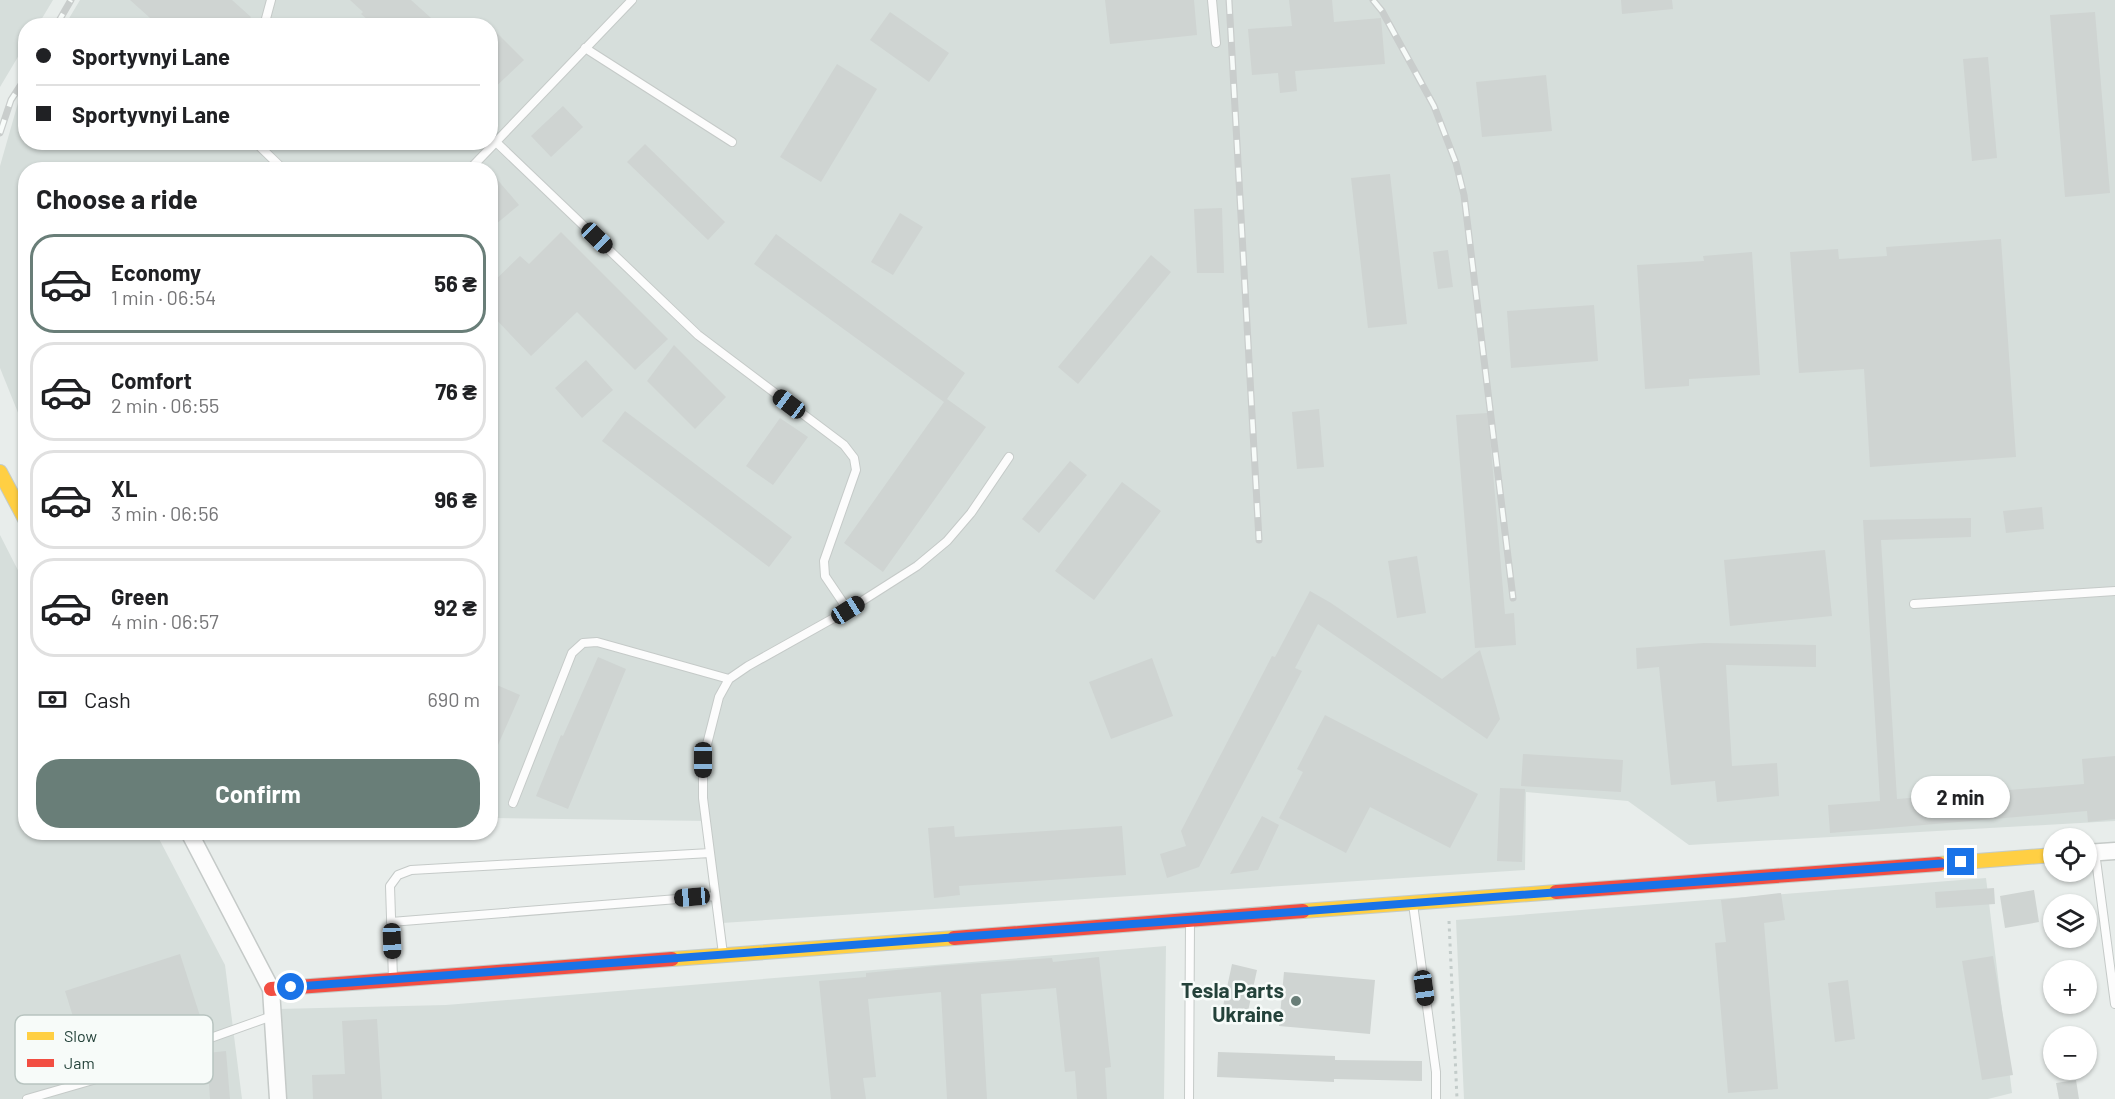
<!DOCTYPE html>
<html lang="en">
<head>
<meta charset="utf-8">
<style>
	:root { --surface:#fff; --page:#f6f6f6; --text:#202124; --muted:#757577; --line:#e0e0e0; --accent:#697e78 }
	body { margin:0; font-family:Barlow,sans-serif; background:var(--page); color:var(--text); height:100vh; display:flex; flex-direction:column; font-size:22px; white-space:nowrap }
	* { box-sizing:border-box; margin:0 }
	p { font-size:20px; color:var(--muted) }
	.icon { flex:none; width:33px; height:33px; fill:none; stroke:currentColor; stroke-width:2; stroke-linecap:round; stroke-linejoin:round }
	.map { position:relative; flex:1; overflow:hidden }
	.details { position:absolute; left:18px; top:162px; width:480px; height:678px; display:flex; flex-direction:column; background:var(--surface); border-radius:24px; box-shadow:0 2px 4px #0004 }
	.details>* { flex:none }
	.hud { position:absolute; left:18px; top:18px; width:480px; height:132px; border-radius:24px; box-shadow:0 2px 4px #0004; display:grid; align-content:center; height:132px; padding:0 18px; background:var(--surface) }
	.tools { position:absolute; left:2043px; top:828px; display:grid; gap:12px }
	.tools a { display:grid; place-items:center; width:54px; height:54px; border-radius:50%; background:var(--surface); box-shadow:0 2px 4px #0004; font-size:30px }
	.end { position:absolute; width:27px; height:27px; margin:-14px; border:8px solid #1a73e8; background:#fff; box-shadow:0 0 0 3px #fff }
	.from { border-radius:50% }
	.bubble { position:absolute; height:42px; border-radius:21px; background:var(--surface); box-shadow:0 2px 4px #0004; font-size:20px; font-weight:700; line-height:42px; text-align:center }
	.car { position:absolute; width:18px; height:36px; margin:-18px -9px; border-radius:8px; box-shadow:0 0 4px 2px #0007; background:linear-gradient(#222 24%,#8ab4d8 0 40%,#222 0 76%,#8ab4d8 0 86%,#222 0) }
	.hud b { display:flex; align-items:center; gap:21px; height:57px; font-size:22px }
	.hud b+b { border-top:2px solid var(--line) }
	.hud i { width:15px; height:15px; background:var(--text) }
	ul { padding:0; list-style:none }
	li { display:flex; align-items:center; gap:18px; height:99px; margin:0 12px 9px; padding:0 6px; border:3px solid var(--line); border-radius:24px }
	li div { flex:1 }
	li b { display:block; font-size:22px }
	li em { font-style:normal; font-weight:700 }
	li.current { border-color:var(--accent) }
	li>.icon { width:54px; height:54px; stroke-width:1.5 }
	h2 { padding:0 18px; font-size:27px; line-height:72px }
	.pay { display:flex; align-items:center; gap:15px; height:66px; padding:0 18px; font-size:22px }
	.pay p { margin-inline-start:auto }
	.primary-button { display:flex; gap:12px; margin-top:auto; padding:12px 18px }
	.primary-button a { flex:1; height:69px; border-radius:24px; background:var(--accent); color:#fff; font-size:24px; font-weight:700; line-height:69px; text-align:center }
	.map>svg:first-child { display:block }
	.built { fill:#d6dedb }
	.building { fill:#cfd4d2 }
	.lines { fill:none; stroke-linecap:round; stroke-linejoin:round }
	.lane-casing { stroke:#c5cac8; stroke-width:10 }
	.street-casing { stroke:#c5cac8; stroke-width:19 }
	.slow-casing { stroke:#c3cbc8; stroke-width:16 }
	.jam-casing { stroke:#c3cbc8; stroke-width:16 }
	.path { stroke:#c3ccca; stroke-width:3; stroke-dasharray:3 4.5; stroke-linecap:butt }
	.lane { stroke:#fcfcfc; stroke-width:8 }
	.street { stroke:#fcfcfc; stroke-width:16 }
	.slow { stroke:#ffcf43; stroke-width:14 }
	.jam { stroke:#f24e42; stroke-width:14 }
	.rail-casing { stroke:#c9cdcc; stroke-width:7 }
	.rail { stroke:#f7fbf9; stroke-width:4.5; stroke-dasharray:14; stroke-linecap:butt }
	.route { stroke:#1a73e8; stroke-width:8 }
	.poi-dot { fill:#697e78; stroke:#f7fbf9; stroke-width:2 }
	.labels { text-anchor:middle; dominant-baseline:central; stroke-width:5; stroke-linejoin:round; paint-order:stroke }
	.poi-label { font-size:21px; font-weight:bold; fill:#24423a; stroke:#f7fbf9; text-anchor:end }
	.key { fill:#f7fbf9; stroke:#b8c4c0; stroke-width:1.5 }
	.key-label { font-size:16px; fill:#24423a }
</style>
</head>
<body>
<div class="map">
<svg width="2115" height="1099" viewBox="0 0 2115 1099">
	<rect width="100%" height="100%" fill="#e8edeb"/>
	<path class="built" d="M0 0H53L38 25 26 26 25 45 0 87Z
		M80 0H2115V821L1689 845 1628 801 1526 792 1525 870 722 923 708 821 491 818 490 170H26L25 430 0 368V166L18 103 25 91 26 142H490V26L65 25Z
		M0 535 25 584 26 832 156 833 225 965 242 1099H0Z
		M1986 878 2012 1093 1988 1099H1464L1456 920Z
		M1166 946 1164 1099H284L277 1009 446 1005Z"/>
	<path class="building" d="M130 0H232L251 17 244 26H159Z
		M350 0H411L440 26H375L361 14 363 12Z
		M1105 0H1194L1197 35 1110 44Z
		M1289 0H1332L1334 22 1381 18 1385 64 1295 71 1297 91 1280 93 1278 73 1252 75 1248 29 1292 26Z
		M1621 0H1672L1673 9 1622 14Z
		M890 12 949 53 929 82 870 40Z
		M2095 12 2110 193 2065 197 2050 15Z
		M490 26 524 60 490 92Z
		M1988 57 1997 158 1972 161 1963 59Z
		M837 64 877 89 821 182 780 157Z
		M1546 75 1552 131 1482 137 1476 82Z
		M563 106 583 127 551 157 531 136Z
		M645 144 725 222 708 240 627 162Z
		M490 171 519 205 490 229Z
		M1390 174 1407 324 1368 328 1351 178Z
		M1222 208 1224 273H1197L1194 209Z
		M900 213 923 227 893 275 871 262Z
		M561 232 668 339 635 370 577 312 531 356 490 313V285L520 256 529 264Z
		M776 234 965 373 947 399 986 427 883 572 844 543 944 402 754 264Z
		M2001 239 2016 457 1870 467 1864 369 1799 373 1790 252 1838 249 1839 259 1887 256 1886 247Z
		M1448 250 1453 287 1438 289 1433 252Z
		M1752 252 1760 375 1689 379V386L1645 389 1637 265 1704 261 1703 256Z
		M1151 255 1171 272 1078 384 1058 367Z
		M1594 305 1598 361 1511 368 1507 311Z
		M674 345 726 397 695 429 647 381Z
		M586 360 613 390 582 418 555 388Z
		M1319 409 1324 467 1297 469 1292 412Z
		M625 411 792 537 769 567 602 441Z
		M1488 413 1505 614 1514 613 1516 645 1475 648 1456 415Z
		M780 418 808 437 773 485 746 466Z
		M1070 461 1087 475 1039 533 1022 519Z
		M1122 482 1161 511 1094 600 1055 571Z
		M2042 507 2044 529 2006 533 2003 511Z
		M1971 518V537L1881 540 1897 799 2084 784 2082 759 2115 756V819L2088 822 2087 811 1830 833 1828 805 1880 801 1863 520Z
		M1825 550 1832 616 1730 626 1724 560Z
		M1417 556 1426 613 1397 618 1388 561Z
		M1310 591 1331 603 1442 679 1480 650 1500 719 1487 739 1318 624 1295 668 1302 671 1199 867 1167 878 1160 854 1186 846 1181 831 1272 656 1275 657Z
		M1704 643 1816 645V667L1726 665 1732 766 1777 763 1779 796 1717 802 1715 781 1671 785 1659 667 1637 669 1636 648Z
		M598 657 626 669 568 809 536 796 561 735 563 736Z
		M1152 658 1173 716 1111 739 1089 682Z
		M490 682 520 695 490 763Z
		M1325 715 1478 794 1450 848 1370 807 1346 853 1279 818 1303 772 1297 769Z
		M1523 754 1623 760 1621 792 1521 786Z
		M1500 788 1525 789 1522 862 1497 861Z
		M1262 816 1279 825 1258 870 1230 874Z
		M954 826 955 837 1122 826 1126 875 959 886 960 895 934 898 928 828Z
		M1994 888 1995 904 1936 908 1935 892Z
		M2034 890 2039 922 2005 928 2000 896Z
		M1781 893 1785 920 1764 923 1778 1089 1728 1093 1715 943 1726 942 1721 900Z
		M180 954 202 1022 86 1058 65 991Z
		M1993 956 2013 1075 1982 1080 1962 961Z
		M1099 957 1111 1067 1105 1068 1107 1099H1077L1075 1071 1065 1072 1056 988 981 994 987 1099H947L941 992 868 999 876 1077 863 1078 866 1099H831L819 981 866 977V973L937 966 1052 958 1053 962Z
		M1232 964 1257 970 1247 1016 1222 1011Z
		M1284 972 1375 980 1370 1034 1279 1026Z
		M1848 980 1855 1039 1835 1042 1828 983Z
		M377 1019 382 1099H313L312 1075 345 1074 342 1021Z
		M226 1051 230 1099H210L207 1053Z
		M1218 1052 1335 1056V1060L1422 1061V1081L1334 1079V1082L1217 1077Z
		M2076 1080 2079 1099H2059L2056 1083Z"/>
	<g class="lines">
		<g class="lane-casing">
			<path id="lane" d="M1212 0 1216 43
				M264 26 271 0
				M585 48 732 142
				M255 142 284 170
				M496 142 698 335 844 445 854 458 856 470 824 561 825 576 848 610
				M469 170 632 0
				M1914 604 2115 591
				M513 803 572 653 583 643 597 642 729 679
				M2095 852 2115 1004
				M1413 904 1436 1072V1099
				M391 922 715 896
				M723 954 703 798V760L719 697 729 679 748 666 848 610 917 566 947 541 971 513 1009 457
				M393 979 390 886 398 875 411 870 710 853
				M27 1099 93 1080 272 1016
				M1189 1099 1190 922"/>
		</g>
		<g class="street-casing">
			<path id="street" d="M189 832 271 989 278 1099
				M2086 853 2115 851"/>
		</g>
		<g class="slow-casing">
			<path id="slow" d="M0 472 26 521
				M1939 864 2054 855
				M1303 911 1556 892
				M672 959 954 938"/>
		</g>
		<g class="jam-casing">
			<path id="jam" d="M1556 892 1939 864
				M954 938 1303 911
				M271 989 672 959"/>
		</g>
		<path class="path" d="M1449 921 1457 1099"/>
		<use href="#lane" class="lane"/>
		<use href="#street" class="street"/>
		<use href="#slow" class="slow"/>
		<use href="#jam" class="jam"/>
		<g class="rail-casing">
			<path id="rail" d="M1229 0 1259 540
				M1373 0 1382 11 1434 106 1456 163 1464 195 1513 598
				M56 26 71 0
				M0 133 11 100 26 77"/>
		</g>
		<use href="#rail" class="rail"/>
	</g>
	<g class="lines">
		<path class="route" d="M291 987 1961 862"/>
	</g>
	<circle class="poi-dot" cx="1296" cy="1001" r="6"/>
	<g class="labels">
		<g class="poi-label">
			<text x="1284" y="989">Tesla Parts<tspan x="1284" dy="24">Ukraine</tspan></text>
		</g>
	</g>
	<rect x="15" y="1015" width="198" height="69" rx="9" class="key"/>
	<rect x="27" y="1032" width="27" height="8" fill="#ffcf43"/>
	<rect x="27" y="1059" width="27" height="8" fill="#f24e42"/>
	<g class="key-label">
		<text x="64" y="1042">Slow</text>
		<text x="64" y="1069">Jam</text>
	</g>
</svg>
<div class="tools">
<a><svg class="icon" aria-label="locate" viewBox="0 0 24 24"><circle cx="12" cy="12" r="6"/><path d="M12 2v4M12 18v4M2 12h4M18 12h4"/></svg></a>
<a><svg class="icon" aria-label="layers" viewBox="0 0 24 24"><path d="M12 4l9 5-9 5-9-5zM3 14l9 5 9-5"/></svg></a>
<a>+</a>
<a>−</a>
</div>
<i class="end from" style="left:291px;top:987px"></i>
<i class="end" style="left:1961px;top:862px"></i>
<div class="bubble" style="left:1911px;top:776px;width:99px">2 min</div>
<i class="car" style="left:597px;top:238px;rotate:134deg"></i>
<i class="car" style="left:789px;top:404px;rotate:307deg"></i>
<i class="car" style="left:848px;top:610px;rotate:58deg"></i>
<i class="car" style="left:703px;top:760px;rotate:180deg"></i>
<i class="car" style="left:692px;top:897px;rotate:265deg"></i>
<i class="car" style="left:392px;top:941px;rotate:178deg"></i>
<i class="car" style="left:1424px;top:988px;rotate:172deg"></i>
<div class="hud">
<b><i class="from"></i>Sportyvnyi Lane</b>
<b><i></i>Sportyvnyi Lane</b>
</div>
<section class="details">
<h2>Choose a ride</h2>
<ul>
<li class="current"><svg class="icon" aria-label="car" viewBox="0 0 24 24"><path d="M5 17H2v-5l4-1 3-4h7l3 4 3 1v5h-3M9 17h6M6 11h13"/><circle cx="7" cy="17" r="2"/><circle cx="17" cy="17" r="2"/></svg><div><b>Economy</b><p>1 min · 06:54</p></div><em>56 ₴</em></li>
<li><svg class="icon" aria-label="car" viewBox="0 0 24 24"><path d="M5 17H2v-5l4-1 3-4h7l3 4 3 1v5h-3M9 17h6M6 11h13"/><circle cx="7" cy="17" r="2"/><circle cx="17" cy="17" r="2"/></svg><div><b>Comfort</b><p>2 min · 06:55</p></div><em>76 ₴</em></li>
<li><svg class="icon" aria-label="car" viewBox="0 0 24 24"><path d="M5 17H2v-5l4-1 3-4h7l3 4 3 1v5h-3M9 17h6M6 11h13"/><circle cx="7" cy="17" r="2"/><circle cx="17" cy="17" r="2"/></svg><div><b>XL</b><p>3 min · 06:56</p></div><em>96 ₴</em></li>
<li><svg class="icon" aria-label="car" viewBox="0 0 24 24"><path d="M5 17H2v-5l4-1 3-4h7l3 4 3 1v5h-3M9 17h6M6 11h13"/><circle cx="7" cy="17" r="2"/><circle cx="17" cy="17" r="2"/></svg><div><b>Green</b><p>4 min · 06:57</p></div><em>92 ₴</em></li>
</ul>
<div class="pay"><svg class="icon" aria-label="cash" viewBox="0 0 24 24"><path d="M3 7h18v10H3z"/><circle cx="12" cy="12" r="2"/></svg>Cash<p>690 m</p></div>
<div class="primary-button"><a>Confirm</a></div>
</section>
</div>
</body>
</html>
